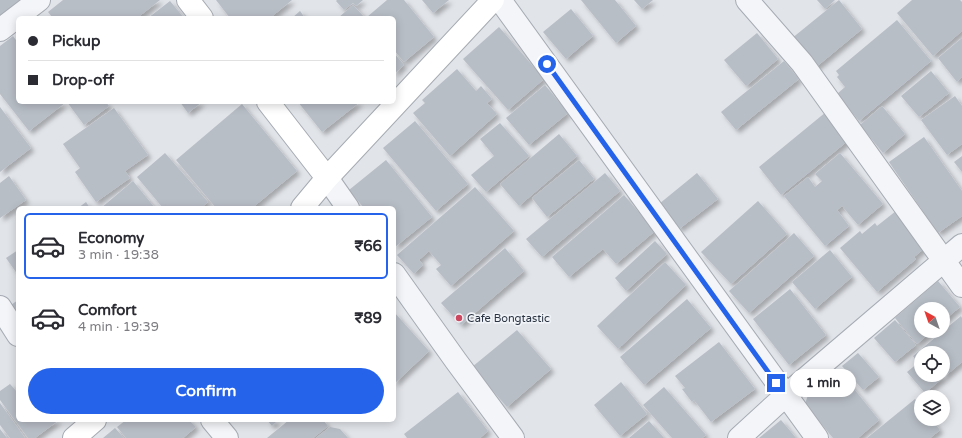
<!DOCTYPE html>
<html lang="en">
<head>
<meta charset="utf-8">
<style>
	:root { --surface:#fff; --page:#f7f7f7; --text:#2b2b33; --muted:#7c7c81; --line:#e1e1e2; --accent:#2563eb }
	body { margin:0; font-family:"Varela Round",sans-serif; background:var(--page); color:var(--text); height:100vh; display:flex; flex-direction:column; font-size:15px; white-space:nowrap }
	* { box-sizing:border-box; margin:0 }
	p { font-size:13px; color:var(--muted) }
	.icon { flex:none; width:22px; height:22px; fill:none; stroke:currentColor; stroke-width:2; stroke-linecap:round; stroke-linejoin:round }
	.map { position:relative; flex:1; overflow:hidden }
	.details { position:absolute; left:16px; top:206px; width:380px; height:216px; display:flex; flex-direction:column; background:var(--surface); border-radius:6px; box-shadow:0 2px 10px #0003 }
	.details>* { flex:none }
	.top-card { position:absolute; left:16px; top:16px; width:380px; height:88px; border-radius:6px; box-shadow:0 2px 10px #0003; display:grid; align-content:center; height:88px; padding:0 12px; background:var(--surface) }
	.needle { width:26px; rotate:320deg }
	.controls { position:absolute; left:914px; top:302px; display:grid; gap:8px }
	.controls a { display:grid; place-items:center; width:36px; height:36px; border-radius:50%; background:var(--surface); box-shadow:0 2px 10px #0003; font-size:20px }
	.end { position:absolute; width:18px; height:18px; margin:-9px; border:5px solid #2563eb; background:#fff; box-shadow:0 0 0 2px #fff }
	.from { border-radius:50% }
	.bubble { position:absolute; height:28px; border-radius:14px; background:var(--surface); box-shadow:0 2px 10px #0003; font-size:13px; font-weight:700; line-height:28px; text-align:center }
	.top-card b { display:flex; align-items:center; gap:14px; height:38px; font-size:15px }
	.top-card b+b { border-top:1px solid var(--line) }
	.top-card i { width:10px; height:10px; background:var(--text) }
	ul { padding:7px 0 0; list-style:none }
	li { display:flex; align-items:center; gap:12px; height:66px; margin:0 8px 6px; padding:0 4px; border:2px solid transparent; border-radius:6px }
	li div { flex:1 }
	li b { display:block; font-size:15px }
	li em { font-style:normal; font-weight:700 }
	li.active { border-color:var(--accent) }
	li>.icon { width:36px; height:36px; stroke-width:1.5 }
	.button { display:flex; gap:8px; margin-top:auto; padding:8px 12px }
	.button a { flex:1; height:46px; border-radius:24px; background:var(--accent); color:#fff; font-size:16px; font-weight:700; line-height:46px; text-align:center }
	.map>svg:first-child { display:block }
	.building { fill:#b8bec6; fill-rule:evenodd; filter:url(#shadow) }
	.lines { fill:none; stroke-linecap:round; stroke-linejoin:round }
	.street-casing { stroke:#a6abb3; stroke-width:24 }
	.secondary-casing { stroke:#a6abb3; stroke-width:24 }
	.street { stroke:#f3f5f8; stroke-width:22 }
	.secondary { stroke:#fff; stroke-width:22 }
	.route { stroke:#2563eb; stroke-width:5 }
	.poi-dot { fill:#cc4861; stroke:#f0f3f7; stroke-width:1.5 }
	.labels { text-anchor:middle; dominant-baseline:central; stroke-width:3.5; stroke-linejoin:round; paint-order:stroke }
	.poi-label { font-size:11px; fill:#293341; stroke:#f0f3f7; text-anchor:start }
</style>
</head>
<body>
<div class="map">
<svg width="962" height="438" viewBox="0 0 962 438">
	<defs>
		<filter id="shadow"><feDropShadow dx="3.5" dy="3.5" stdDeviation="2" flood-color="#0004"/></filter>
	</defs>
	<rect width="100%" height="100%" fill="#e1e4e9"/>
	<path class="building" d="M0 0H30L0 23Z
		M63 0H160L137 18H53L48 12Z
		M216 0H292L270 18H230Z
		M337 0H363L356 6 353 3 344 10 336 1Z
		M387 0H404L434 37 404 62 394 50V18H368L367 17Z
		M422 0H449L433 13Z
		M581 0H615L636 26 616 43Z
		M634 0H653L642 9Z
		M817 0H835L825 9Z
		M839 0 862 29 815 68 791 39Z
		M912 0H960L962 2V31L933 56 897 13Z
		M170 1 184 18H148Z
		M353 5 365 18H338Z
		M571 9 593 36 566 59 543 32Z
		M300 11 305 18H292Z
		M897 20 931 61 859 121 837 94 845 87 837 77 839 75 836 71Z
		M499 27 544 79 508 110 463 59Z
		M757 33 778 59 746 86 724 60Z
		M13 36 18 43V102L65 103 29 131 0 94V46Z
		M962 38V77L957 82 938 58Z
		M394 53 404 65 394 74Z
		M784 61 799 79 736 130 721 112Z
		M457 69 476 91 481 86 492 99 487 103 497 114 450 156 413 113 425 103 422 100Z
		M931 71 949 93 919 117 901 96Z
		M545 85 568 113 529 145 506 118Z
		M955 96 962 106V144L947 155 921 120Z
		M67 102H106L109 106 84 125Z
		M180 102H202L188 113Z
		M298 102H360L322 132Z
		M242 104 297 171 252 208H216L176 160Z
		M882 106 905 134 883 153 860 125Z
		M0 107 31 148 0 172Z
		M114 108 148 155 125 171 130 178 96 202 75 172 80 168 63 144Z
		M826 112 849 140 781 195 759 167Z
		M415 121 468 184 436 211 383 148Z
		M500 123 529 156 486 192 471 175 494 156 480 139Z
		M559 134 577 156 519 206 500 184Z
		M924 137 962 191V216L938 233 889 162Z
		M165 153 208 202 201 208H163L137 177Z
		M840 153 883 204 858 225 842 206 837 210 849 226 825 246 784 196 808 177 815 187 822 181 815 174Z
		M962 156V172L954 162Z
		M386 160 432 217 395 247 394 208H364L349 190Z
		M579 160 594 179 547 217 532 198Z
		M605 173 620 191 542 257 526 239Z
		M697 173 718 199 679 229 659 204Z
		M9 176 26 200 0 218V183Z
		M133 181 155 208H101Z
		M475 187 514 231 451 286 436 269 441 265 429 251 419 260 423 265 414 274 397 255Z
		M624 195 655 231 616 264 603 249 569 277 552 257Z
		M758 201 787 234 731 284 701 252Z
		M86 202 90 208H78Z
		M896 211 926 247 914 257 916 259 877 292 840 248 860 231 862 234 875 223 877 226Z
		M794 233 814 256 749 313 729 291Z
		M655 241 667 254 626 291 615 278Z
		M505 248 524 271 461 325 441 303Z
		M18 250V275L6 258Z
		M830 250 852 277 815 309 792 282Z
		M665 262 686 285 618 349 597 326Z
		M938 281 960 307 943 321V309H921V331H932L917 344 895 318Z
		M790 289 826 335 789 365 753 319Z
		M687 299 711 328 644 385 620 357Z
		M18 300V316L11 305Z
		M394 312 429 351 394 384Z
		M961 316 962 318V362L925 393 907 372 918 363 913 356ZM921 353H943V375H921Z
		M895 320 916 345 895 362 874 338Z
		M517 330 551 369 507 407 472 367Z
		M719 342 755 389 711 422 694 400 692 402 682 389 685 388 675 376Z
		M858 353 879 377 863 390 842 366Z
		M838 369 879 420 858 438H833L805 404 808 395Z
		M621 382 647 414 620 436 594 405Z
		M10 384 17 392H18V420H59L35 438H28L0 400V391Z
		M664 387 706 435 702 438H672L643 405Z
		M458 392 488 431 480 438H407L404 434Z
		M915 399 921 407V419H931L940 430 930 438H867Z
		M0 403 25 438H10L0 425Z
		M126 420H189L196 427 183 438H126L117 427Z
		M267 420H278L272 426Z
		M289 420H323L328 426 313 438H267Z
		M781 420 796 438H759Z
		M649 421 664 438H629Z
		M330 427 340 429 348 438H316Z
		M115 428 124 438H103Z
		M0 429 7 438H0Z"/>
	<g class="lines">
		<g class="street-casing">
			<path id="street" d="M500 0 817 438
				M747 0 802 63 962 286
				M0 30 39 0
				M327 178 348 208
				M394 274 456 361 513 438
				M0 307 18 335
				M212 420 227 438
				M739 438 785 396 962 245"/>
		</g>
		<g class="secondary-casing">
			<path id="secondary" d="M188 0 202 18
				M268 102 327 178
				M302 208 327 178 493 0
				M74 438 95 420"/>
		</g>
		<use href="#street" class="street"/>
		<use href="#secondary" class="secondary"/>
	</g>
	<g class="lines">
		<path class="route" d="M547 64 776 383"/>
	</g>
	<circle class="poi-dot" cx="459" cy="318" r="4"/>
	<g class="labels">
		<g class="poi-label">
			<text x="467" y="318">Cafe Bongtastic</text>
		</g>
	</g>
</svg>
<div class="controls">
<a><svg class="needle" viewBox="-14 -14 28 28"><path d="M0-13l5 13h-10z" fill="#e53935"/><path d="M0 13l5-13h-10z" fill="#7c7c81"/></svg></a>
<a><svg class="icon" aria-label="locate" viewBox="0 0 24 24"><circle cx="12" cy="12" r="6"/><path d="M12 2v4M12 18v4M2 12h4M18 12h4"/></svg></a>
<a><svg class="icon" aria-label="layers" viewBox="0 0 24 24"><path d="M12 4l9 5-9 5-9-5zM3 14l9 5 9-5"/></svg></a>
</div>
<i class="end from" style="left:547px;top:64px"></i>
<i class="end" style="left:776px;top:383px"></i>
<div class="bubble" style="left:790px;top:369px;width:66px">1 min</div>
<div class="top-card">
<b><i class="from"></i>Pickup</b>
<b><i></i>Drop-off</b>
</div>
<section class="details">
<ul>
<li class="active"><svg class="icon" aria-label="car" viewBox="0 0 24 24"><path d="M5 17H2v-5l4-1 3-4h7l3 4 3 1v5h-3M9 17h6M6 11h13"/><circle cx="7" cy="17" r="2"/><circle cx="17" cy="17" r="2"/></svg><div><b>Economy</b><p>3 min · 19:38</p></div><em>₹66</em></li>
<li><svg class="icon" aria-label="car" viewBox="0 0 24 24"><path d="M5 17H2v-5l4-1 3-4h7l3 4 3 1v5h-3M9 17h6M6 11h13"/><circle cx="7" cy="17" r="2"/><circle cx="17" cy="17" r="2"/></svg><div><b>Comfort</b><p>4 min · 19:39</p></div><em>₹89</em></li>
</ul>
<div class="button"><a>Confirm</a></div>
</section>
</div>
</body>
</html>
